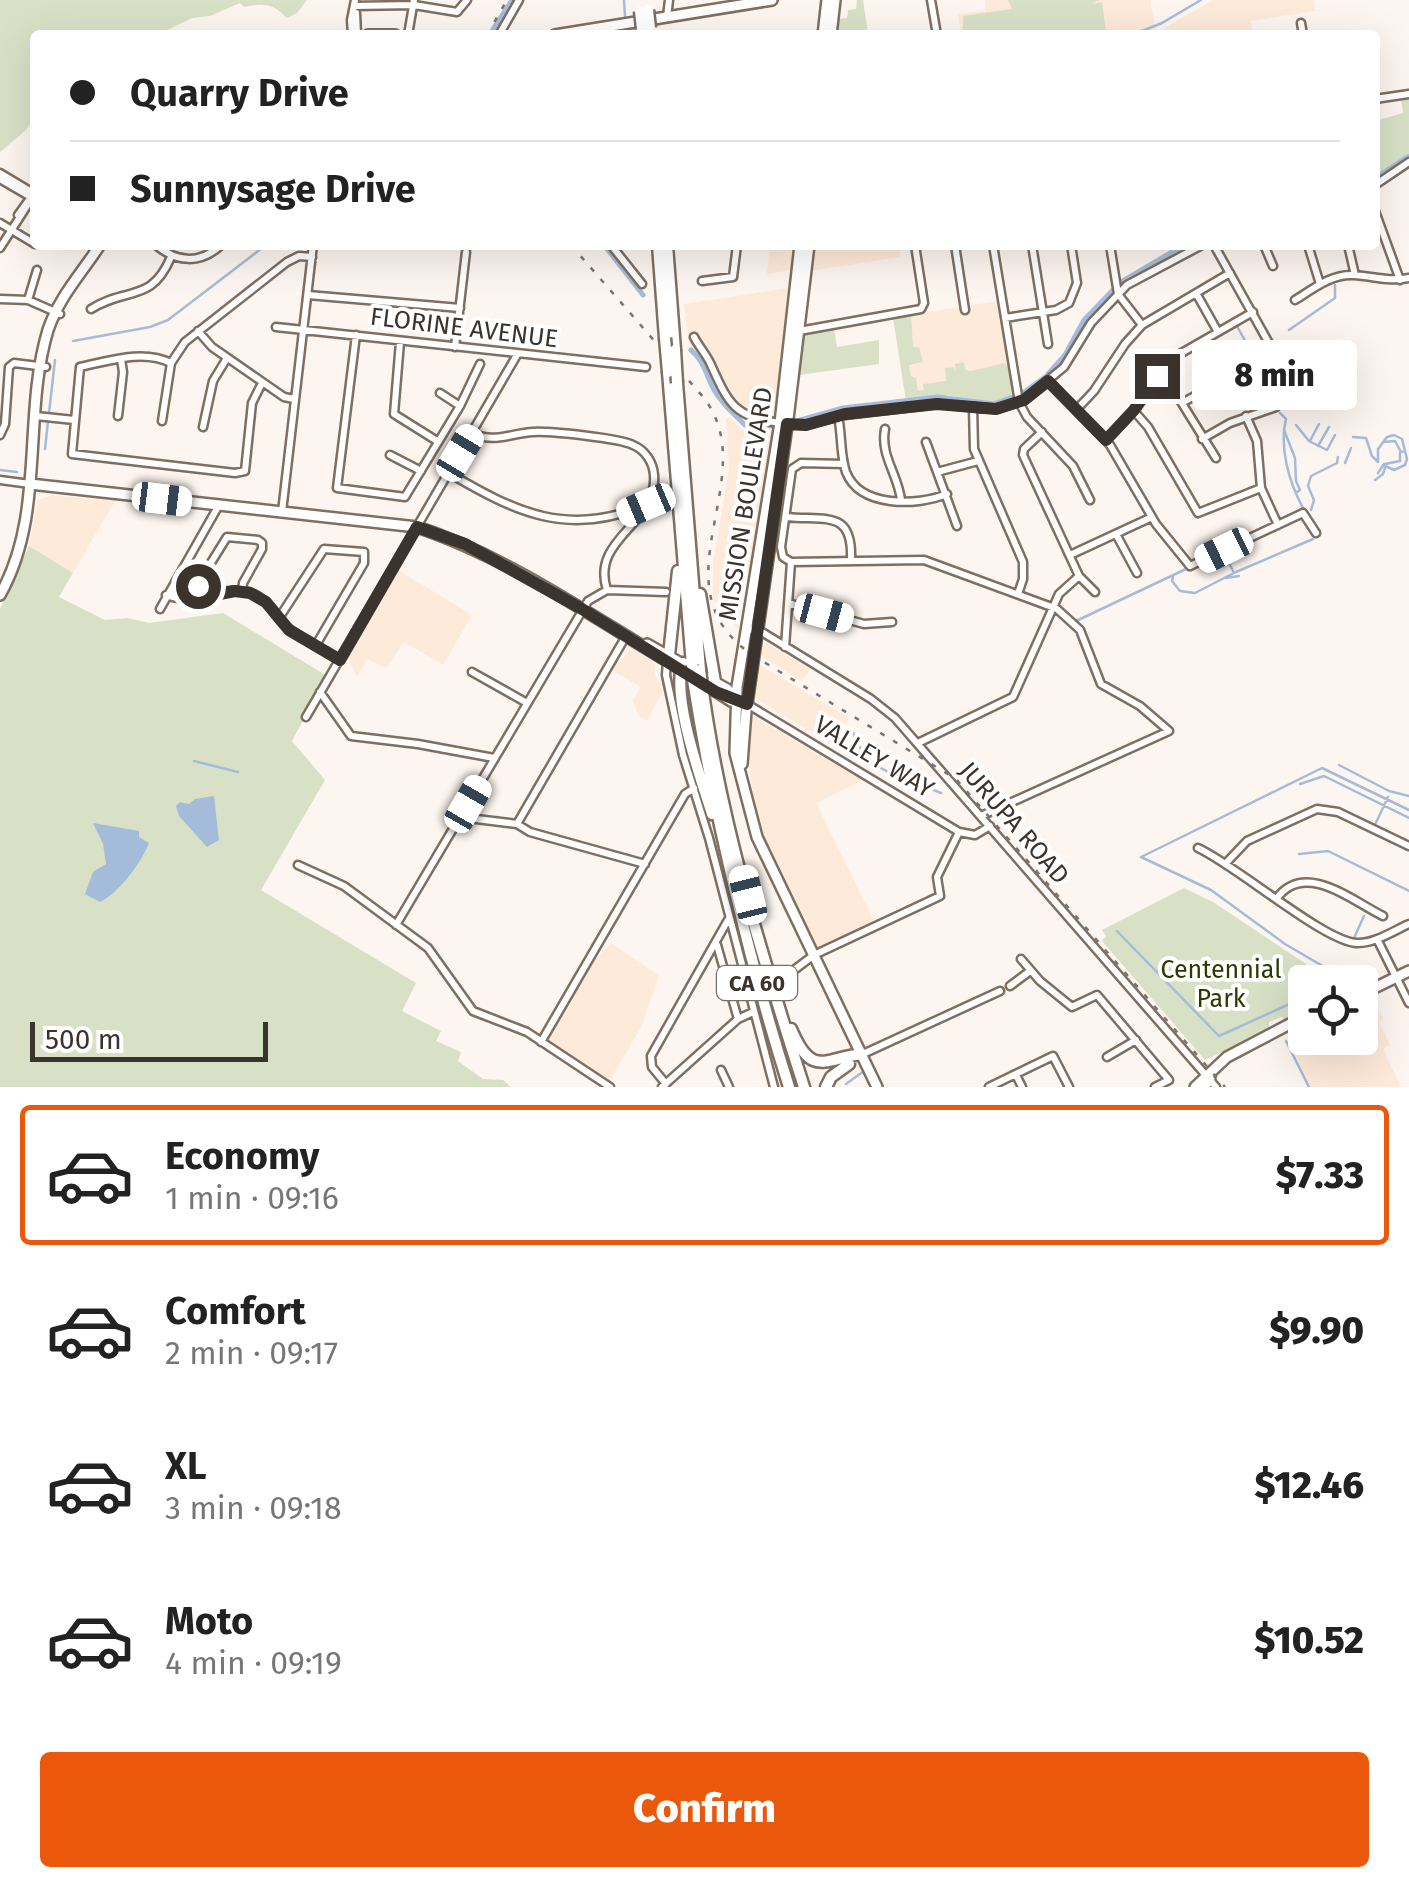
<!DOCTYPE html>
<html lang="en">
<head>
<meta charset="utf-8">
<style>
	:root { --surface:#fff; --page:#f6f6f6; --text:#222; --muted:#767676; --line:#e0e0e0; --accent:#ea580c }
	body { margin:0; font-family:"Fira Sans",sans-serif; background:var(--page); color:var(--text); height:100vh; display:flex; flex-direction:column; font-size:38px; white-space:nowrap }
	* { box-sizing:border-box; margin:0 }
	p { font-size:32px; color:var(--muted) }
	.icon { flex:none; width:55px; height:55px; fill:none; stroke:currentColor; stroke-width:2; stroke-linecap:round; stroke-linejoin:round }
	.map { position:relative; height:1087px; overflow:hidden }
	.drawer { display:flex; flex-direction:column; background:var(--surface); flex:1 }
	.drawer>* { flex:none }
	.top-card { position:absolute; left:30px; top:30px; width:1350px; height:220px; border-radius:10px; box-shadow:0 10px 40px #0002; display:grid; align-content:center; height:220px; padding:0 40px; background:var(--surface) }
	.fabs { position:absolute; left:1288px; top:965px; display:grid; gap:20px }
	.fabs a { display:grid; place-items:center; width:90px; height:90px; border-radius:10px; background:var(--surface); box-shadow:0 10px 40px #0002; font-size:50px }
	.scale { position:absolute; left:30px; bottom:25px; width:238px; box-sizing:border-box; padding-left:10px; border:5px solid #3b332d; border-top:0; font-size:28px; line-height:35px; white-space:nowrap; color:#3b332d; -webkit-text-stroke:8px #fff; paint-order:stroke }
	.end { position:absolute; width:45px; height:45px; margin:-22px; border:12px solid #3b332d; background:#fff; box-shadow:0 0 0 5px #fff }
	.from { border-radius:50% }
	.bubble { position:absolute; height:70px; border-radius:10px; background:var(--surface); box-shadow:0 10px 40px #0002; font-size:32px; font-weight:800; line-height:70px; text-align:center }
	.car { position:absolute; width:30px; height:60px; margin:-30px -15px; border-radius:12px; box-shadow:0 0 8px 2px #0007; background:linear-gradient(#fff 24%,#345 0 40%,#fff 0 76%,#345 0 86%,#fff 0) }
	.top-card b { display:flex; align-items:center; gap:35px; height:95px; font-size:38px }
	.top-card b+b { border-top:2px solid var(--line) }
	.top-card i { width:25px; height:25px; background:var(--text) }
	ul { padding:18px 0 0; list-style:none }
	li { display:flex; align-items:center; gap:30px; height:140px; margin:0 20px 15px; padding:0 20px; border:5px solid transparent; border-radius:10px }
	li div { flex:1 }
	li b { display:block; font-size:38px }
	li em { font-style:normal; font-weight:800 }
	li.on { border-color:var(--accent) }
	li>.icon { width:90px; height:90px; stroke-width:1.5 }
	.cta { display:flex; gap:20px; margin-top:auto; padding:20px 40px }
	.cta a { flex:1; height:115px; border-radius:10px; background:var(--accent); color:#fff; font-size:40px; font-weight:800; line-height:115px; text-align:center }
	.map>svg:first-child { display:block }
	.built { fill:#feead9 }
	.green { fill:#d8e1c6 }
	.water { fill:#a4bcda }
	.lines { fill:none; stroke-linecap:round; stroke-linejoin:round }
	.stream { stroke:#a4bcda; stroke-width:2.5 }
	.canal { stroke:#a4bcda; stroke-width:5 }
	.minor-casing { stroke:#7f6f61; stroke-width:11 }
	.major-casing { stroke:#7f6f61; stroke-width:14 }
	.highway-casing { stroke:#7f6f61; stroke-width:15 }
	.minor { stroke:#fff; stroke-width:6 }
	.major { stroke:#fff; stroke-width:9 }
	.highway { stroke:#fff; stroke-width:10 }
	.rail { stroke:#7c746e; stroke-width:2.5; stroke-dasharray:5 10; stroke-linecap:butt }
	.highway-bridge-casing { stroke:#7f6f61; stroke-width:15; stroke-linecap:butt }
	.highway-bridge { stroke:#fff; stroke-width:10 }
	.route { stroke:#3b332d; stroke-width:12 }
	.labels { text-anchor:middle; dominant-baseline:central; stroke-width:8; stroke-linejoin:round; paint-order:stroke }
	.shield { fill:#fff; stroke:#76706c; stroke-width:2.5 }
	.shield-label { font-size:22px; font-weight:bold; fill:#3b332d }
	.street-label { font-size:25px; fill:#3b332d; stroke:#fff }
	.park-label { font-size:25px; fill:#2c3a00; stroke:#fff }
</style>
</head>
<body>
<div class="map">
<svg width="1409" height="1087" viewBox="0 0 1409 1087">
	<rect width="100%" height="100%" fill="#fdf5ef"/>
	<path class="built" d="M985 0H1150L1156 33 1213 0H1314L1315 11 1251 21 1253 35H961L958 14 986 11Z
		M770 245H795L792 270 767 274Z
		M813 245H898L900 257 810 271Z
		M789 288 776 416 773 419 739 416 721 397 706 366 689 344 684 304Z
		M999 301 1012 396 993 402 948 395 906 401 893 317 961 307 962 311 967 310V306Z
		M729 418 744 431 772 429 753 568 747 570 738 630 713 598V564L729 469 726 419Z
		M52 495 115 501 73 573 29 546 38 500Z
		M396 569 472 615 443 665 404 642 386 668 367 659 357 677 347 655Z
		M767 644 811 669 802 681 761 656 762 646Z
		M630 648 655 663V674L663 691 647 721 638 715 633 701 641 687 611 669 616 662 620 664Z
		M758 664 849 718 832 745 754 697Z
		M755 718 862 780 816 803 875 923 818 949 772 857 757 818 748 761 749 721Z
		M611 943 659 976 641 1027 609 1082 579 1065 547 1038 589 967Z
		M1364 1001 1377 1008 1383 1019 1379 1022 1390 1045 1383 1049 1401 1087H1310L1293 1049 1302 1033 1290 1028 1305 1027V1038H1360V1002Z"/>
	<path class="green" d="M0 0H307L297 13 287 18C272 3 264 3 244 7L240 3 210 16 192 18 157 35H35V116L26 130 0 152Z
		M857 0H863L868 34 835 35 837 19 847 18 848 10 856 9Z
		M1008 0H1100L1091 4 1102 2 1106 32 1103 35H963V16L1012 9Z
		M1409 98V153L1375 177V121L1403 113 1401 99Z
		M911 314 913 347H919L923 362 909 365 911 376 916 378 918 391 924 390 923 384 946 381 945 368 954 367 956 372 955 364 964 362 965 370 971 371 1005 363 1009 367 1012 396 993 402 948 395 906 401 893 317Z
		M834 329 837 347 879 340V364L799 375 803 335Z
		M29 546 73 573 59 597 105 620 128 618 149 623 223 613 327 676 292 741 325 780 261 890 416 983 402 1011 441 1031 436 1041 461 1052 458 1061 483 1079 503 1080 511 1087H0V609Z
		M1184 888 1213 902 1333 982H1305V1013L1286 1022 1282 1017 1269 1022V1031L1205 1060 1102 941 1106 936 1102 930Z"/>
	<path class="water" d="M214 796 219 840 207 847 179 816 176 806 180 802 189 804 195 799Z
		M93 823 139 831V837L149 843C141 863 119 893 100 902L85 894 93 872 106 864 103 844Z"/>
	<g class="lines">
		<path class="stream" d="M624 0 625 16
			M626 29V35
			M1132 35 1162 23 1201 0
			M33 163 35 165
			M1237 326 1257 363
			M1289 330 1335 298V285
			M73 341 150 327 168 320 266 245
			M1272 360 1274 348
			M1252 367 1258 364 1270 387 1278 385 1283 405
			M49 413 55 360
			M1280 413 1286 419C1279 448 1289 482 1303 508
			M745 425 747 429
			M1296 425 1309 441 1327 450 1335 435
			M1284 430 1295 458 1296 481 1300 490 1297 492
			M1353 437 1366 438 1372 456 1378 462V449L1387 437 1394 435 1402 439 1405 451
			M1310 441 1319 424
			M1383 442 1395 441 1400 450
			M1318 446 1329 427
			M45 449 48 421
			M1345 463 1351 448
			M0 470 17 472
			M1378 473 1384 464H1385L1400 461V452L1405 451 1407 459 1405 465 1394 470 1383 465
			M1375 480 1383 474 1385 468
			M1311 510 1314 500 1308 486 1311 476 1337 463 1338 457
			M1236 572 1313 539
			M1173 577 1172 581 1180 591 1195 593 1234 573 1225 555
			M1226 578 1239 576
			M1076 621 1186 569
			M853 732C865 773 905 777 941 793
			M194 761 238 772
			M1339 765 1389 791 1409 796
			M1300 784 1324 776 1409 818
			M1374 827 1388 797
			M1299 854 1328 851 1409 891
			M1117 931 1219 1036 1305 997
			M1354 938 1364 916
			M1350 982 1285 944 1211 890 1141 857 1322 768 1409 810
			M1286 1041 1309 1087
			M846 1084 864 1071"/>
		<path class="canal" d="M490 34 512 0
			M1375 178 1409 156
			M604 245 643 295
			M1121 282 1184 245
			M691 350C704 361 705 372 712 386 719 401 733 413 745 425L773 426
			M1048 374 1065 355 1084 320 1113 290
			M1023 393 1045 377
			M797 421 843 408 938 397 994 404 1013 397"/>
		<g class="minor-casing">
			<path id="minor" d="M931 0 937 35
				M354 6 414 5 457 12 467 0
				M356 13 357 35
				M667 17 669 0
				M1301 23 1303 35
				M352 35 351 20 355 0
				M408 35 414 0
				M499 35 519 0
				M1375 99 1409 94
				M0 173 35 194
				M0 179 34 199
				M1375 185 1409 162
				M1375 211 1400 280
				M18 215 34 193
				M0 223 35 244
				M156 245C177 263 201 264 221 245
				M611 245 642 284
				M955 245 965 310
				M993 245 1019 402 1027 417 1073 466 1090 500
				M1032 245 1048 344
				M1110 245 1118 294 1142 325
				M1214 245 1270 345
				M1264 245 1273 266
				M1308 245 1320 284
				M1348 245 1355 275
				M0 248 32 198
				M702 281 733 277 737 245
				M1196 293 1218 332
				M308 295 460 308
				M0 299 28 300 60 314
				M28 300 37 270
				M1295 300C1313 289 1331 274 1353 275 1373 276 1389 282 1409 278
				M91 309C127 286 151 304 171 257
				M1005 318 1056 310 1069 303 1077 283 1071 245
				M276 327 646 367
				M198 331 212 347 284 397 294 399
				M799 331 921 309 924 303 915 245
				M356 335 337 488 405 497 460 406 480 364
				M694 337C699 347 707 355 711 365 729 405 735 417 780 423
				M400 342 394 414 437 441
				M455 347 466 252
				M171 363C143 349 109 361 80 367L72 454 235 473 245 471 252 403 262 383
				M1157 376 1175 392 1216 458
				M1048 381 1110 445 1156 524 1190 566 1303 513 1316 533
				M440 393 460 406
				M1182 403 1236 373 1248 370
				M973 407 974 449 1023 562V579L1018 594
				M1076 410 1094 391 1125 344 1142 325 1230 273
				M1134 411 1148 427 1198 513 1261 488
				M36 416 74 420
				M118 416 123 372 121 359
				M838 416C842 434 840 455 846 472 860 508 917 506 947 494
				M1246 416 1257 441 1261 488 1278 525
				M162 421 171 363 185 342 287 262 299 256 312 257
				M787 424 806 425 845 415 937 404 996 409 1024 400 1064 367 1091 323 1127 285 1202 245
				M203 427 213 381 227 358
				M885 429C880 456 898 474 901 500
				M1042 432 1024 449 1023 455 1079 576 1095 592
				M472 433C494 444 511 433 533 432 550 431 619 438 633 445 645 450 653 462 654 475 658 525 590 538 607 590
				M0 435 5 424 9 367 14 363 46 367
				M1202 439 1230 423 1276 407
				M1106 440 1134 411 1171 359 1253 312
				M926 442 957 526
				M390 455 421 471
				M937 472 978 461
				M449 473C515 512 568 538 645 505
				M0 480 30 484
				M282 512 313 245
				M786 517C826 521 853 509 851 560
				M1116 534 1137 573
				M1070 555 1152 517
				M791 562 924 560 1057 609 1080 630 1101 684 1140 706 1169 731 981 816
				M166 595C193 606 217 587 244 591 269 595 273 619 292 631 307 641 324 650 340 660
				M199 598V582L227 537 258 540 262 543V549L243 583 242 591
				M788 603 864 624 892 622
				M160 609 219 505
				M279 618 324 549 364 552V563L316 645
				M748 629 762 632 871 699 895 718 1216 1087
				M785 647 791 562 783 557 781 547 792 469 801 463 844 464
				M667 661 666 675 683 755 709 838 774 1087
				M472 672 527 703
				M320 692 351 736 418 744 494 758
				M747 704 959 832 975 835 990 826
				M306 717 517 355
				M918 743 1013 697 1059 594 1079 576
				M460 817 517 824 530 832 645 864
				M517 824 626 636
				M1198 848C1236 865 1327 944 1358 943 1376 943 1393 931 1409 924
				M1227 862 1247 841 1317 809 1338 812 1409 846
				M298 865 344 886 428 948 473 1011 527 1032 610 1087
				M1277 898C1305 861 1351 900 1383 916
				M396 925 588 601 607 590 666 592
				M1377 939 1409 1003
				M717 945 738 1019
				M1021 959 1040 981 1072 1007 1097 995 1169 1080 1155 1087
				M786 976 814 955 940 896 937 877 959 832
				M1010 986 1030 971
				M541 1042 685 794 694 788
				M863 1054 1000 991
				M1107 1057 1136 1040
				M721 1070 729 1087
				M1016 1075 1022 1087
				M666 1084 652 1067 651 1056 728 920
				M662 1087 738 1019 753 1012
				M989 1087 1053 1056 1069 1087"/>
		</g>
		<g class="major-casing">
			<path id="major" d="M368 35H395
				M555 35 772 0
				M823 35 827 0
				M831 35 835 0
				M800 245 780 423 737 687 735 753 757 837 877 1087
				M30 484 417 527C513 559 598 621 684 671
				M0 595C46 514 22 416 48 330 59 297 81 274 100 245
				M647 644 727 689 736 698
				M697 679 731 701 747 704
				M742 764 746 711 788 419 809 245
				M1360 995 1409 971
				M1195 1087 1227 1057 1305 1016
				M1203 1087 1210 1080"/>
		</g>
		<g class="highway-casing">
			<path id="highway" d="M658 245 665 338
				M667 245 675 350
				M668 372 692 665
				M677 383 700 670
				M700 594 715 682
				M669 655 678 571
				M683 663C671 696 701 779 712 814
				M693 680C715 818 747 954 789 1087
				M702 685C720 821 762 956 804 1087
				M791 1029C812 1079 825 1058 862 1054
				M826 1087 831 1077 849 1064"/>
		</g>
		<use href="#minor" class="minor"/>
		<use href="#major" class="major"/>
		<use href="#highway" class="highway"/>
		<path class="rail" d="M487 35 507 0
			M571 245 704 398C765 478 650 587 754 656L956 779 1225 1087"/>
		<g class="highway-bridge-casing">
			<path id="highway-bridge" d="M648 10 650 28
				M640 11 642 29
				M665 338 668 372
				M675 350 677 383
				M692 665 693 680
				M700 670 702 685"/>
		</g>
		<use href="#highway-bridge" class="highway-bridge"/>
	</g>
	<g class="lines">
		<path class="route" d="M198 586 199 598 235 591 250 593 266 602 289 630 340 660 417 527 465 544 582 609 716 692 747 704 787 424 806 425 845 414 937 404 996 409 1024 400 1048 381 1106 440 1134 410 1157 376"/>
	</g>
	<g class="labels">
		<rect class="shield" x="717" y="966" width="80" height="34" rx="8"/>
		<g class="shield-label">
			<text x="757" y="983">CA 60</text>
		</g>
		<g class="street-label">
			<text transform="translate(464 328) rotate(7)">FLORINE AVENUE</text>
			<text transform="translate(746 504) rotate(-81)">MISSION BOULEVARD</text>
			<text transform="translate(874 757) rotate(31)">VALLEY WAY</text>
			<text transform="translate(1014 823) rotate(49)">JURUPA ROAD</text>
		</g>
		<g class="park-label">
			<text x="1221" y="970">Centennial<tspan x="1221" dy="29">Park</tspan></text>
		</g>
	</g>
</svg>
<div class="fabs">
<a><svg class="icon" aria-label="locate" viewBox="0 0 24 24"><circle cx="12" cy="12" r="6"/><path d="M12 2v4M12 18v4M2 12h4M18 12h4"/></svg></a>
</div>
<div class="scale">500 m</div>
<i class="end from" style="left:198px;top:586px"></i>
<i class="end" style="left:1157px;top:376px"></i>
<div class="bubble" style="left:1192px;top:340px;width:165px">8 min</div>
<i class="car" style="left:460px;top:453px;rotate:31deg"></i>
<i class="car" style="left:162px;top:499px;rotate:97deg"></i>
<i class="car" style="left:646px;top:505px;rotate:247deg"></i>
<i class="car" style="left:1224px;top:550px;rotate:244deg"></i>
<i class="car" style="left:824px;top:613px;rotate:105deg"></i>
<i class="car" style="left:468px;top:804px;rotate:30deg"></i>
<i class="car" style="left:748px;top:895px;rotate:346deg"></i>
<div class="top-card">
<b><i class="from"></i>Quarry Drive</b>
<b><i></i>Sunnysage Drive</b>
</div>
</div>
<section class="drawer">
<ul>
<li class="on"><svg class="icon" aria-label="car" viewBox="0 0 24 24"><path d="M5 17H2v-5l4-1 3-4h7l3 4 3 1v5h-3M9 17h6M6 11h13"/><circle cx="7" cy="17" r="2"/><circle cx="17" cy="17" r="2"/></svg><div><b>Economy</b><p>1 min · 09:16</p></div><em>$7.33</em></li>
<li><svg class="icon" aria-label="car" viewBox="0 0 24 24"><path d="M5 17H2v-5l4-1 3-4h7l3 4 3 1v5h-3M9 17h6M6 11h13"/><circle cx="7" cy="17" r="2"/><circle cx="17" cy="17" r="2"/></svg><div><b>Comfort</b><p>2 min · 09:17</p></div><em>$9.90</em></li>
<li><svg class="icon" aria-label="car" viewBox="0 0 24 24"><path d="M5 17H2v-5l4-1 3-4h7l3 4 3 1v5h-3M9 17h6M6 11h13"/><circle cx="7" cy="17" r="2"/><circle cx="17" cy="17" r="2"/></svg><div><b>XL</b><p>3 min · 09:18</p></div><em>$12.46</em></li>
<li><svg class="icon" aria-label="car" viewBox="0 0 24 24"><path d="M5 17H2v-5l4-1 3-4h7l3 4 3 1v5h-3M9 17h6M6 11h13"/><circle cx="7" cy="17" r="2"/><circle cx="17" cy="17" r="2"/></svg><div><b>Moto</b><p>4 min · 09:19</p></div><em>$10.52</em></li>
</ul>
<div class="cta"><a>Confirm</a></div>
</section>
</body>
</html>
